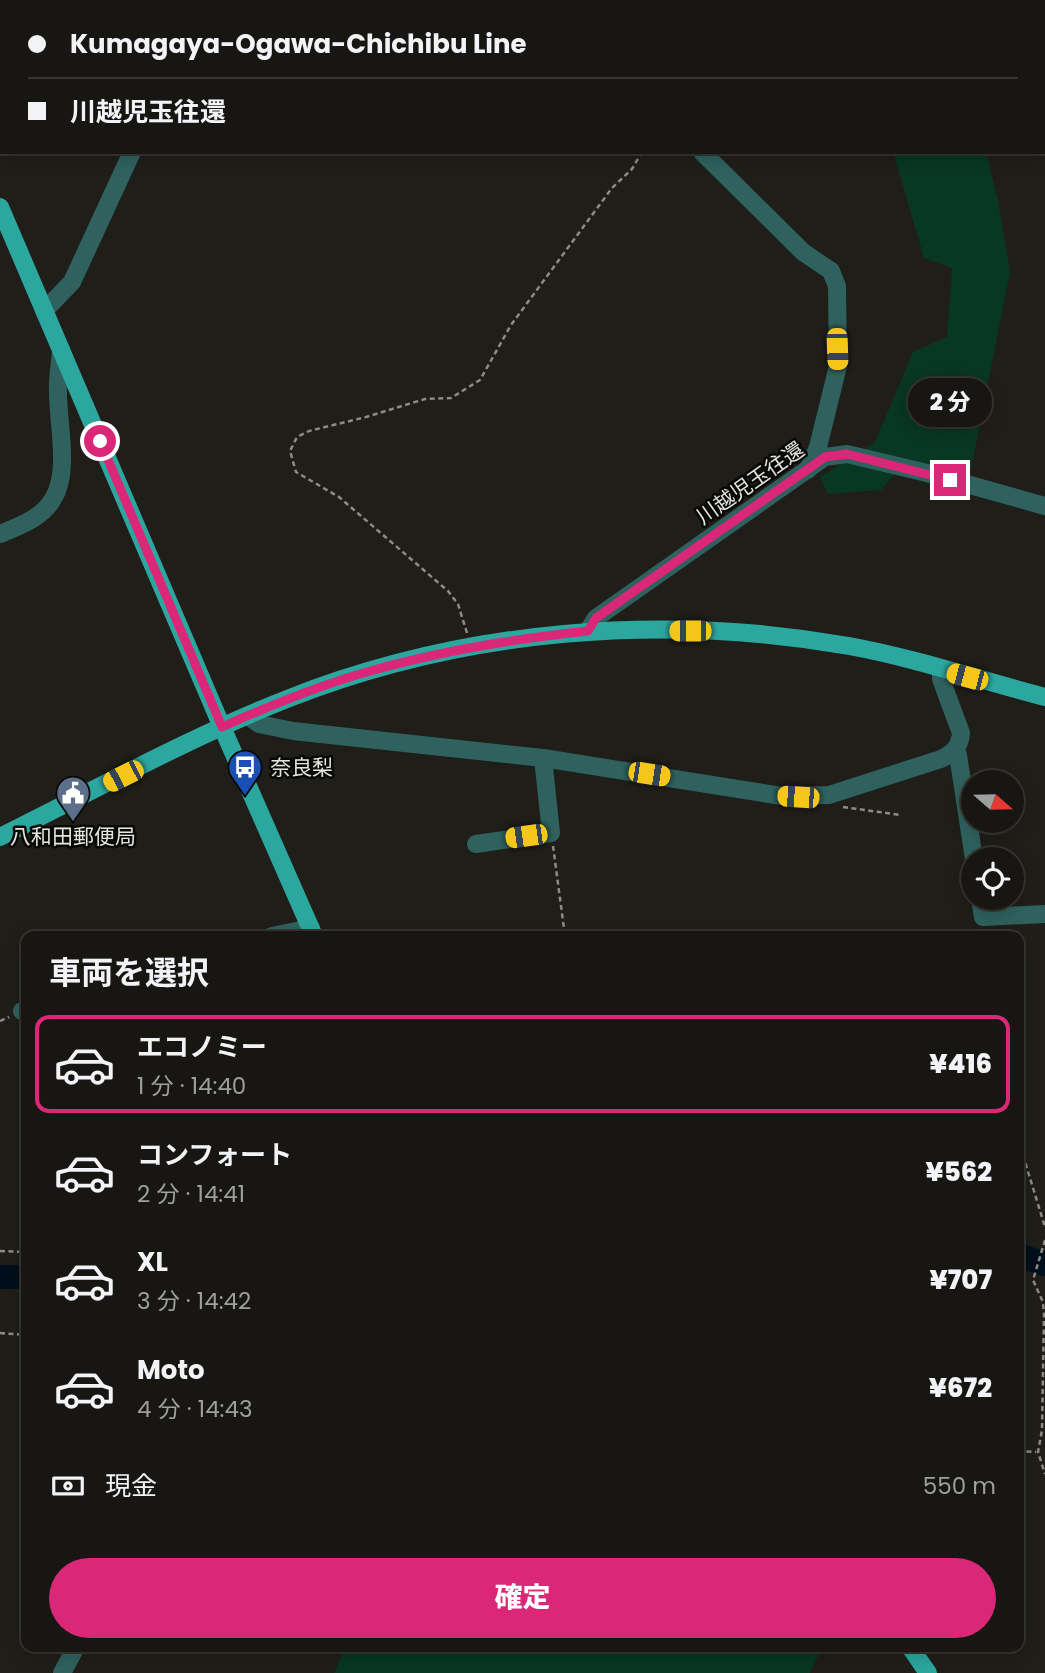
<!DOCTYPE html>
<html lang="ja">
<head>
<meta charset="utf-8">
<style>
	:root { --surface:#171612; --page:#242320; --text:#f1f3f6; --muted:#9e9f9f; --line:#363532; --accent:#db2777 }
	body { margin:0; font-family:Poppins,"Noto Sans JP",sans-serif; background:var(--page); color:var(--text); height:100vh; display:flex; flex-direction:column; font-size:26px; white-space:nowrap }
	* { box-sizing:border-box; margin:0 }
	p { font-size:23px; color:var(--muted) }
	.icon { flex:none; width:38px; height:38px; fill:none; stroke:currentColor; stroke-width:2; stroke-linecap:round; stroke-linejoin:round }
	.map { position:relative; flex:1; overflow:hidden }
	.panel { position:absolute; left:21px; top:931px; width:1003px; height:721px; display:flex; flex-direction:column; background:var(--surface); border-radius:14px; box-shadow:0 4px 18px #0003,0 0 0 2px var(--line) }
	.panel>* { flex:none }
	.hud { position:absolute; left:0px; top:0px; width:1046px; height:154px; box-shadow:0 4px 18px #0003,0 0 0 2px var(--line); display:grid; align-content:center; height:154px; padding:0 28px; background:var(--surface) }
	.needle { width:46px; rotate:110deg }
	.fabs { position:absolute; left:961px; top:770px; display:grid; gap:14px }
	.fabs a { display:grid; place-items:center; width:63px; height:63px; border-radius:50%; background:var(--surface); box-shadow:0 4px 18px #0003,0 0 0 2px var(--line); font-size:35px }
	.end { position:absolute; width:32px; height:32px; margin:-16px; border:9px solid #db2777; background:#fff; box-shadow:0 0 0 4px #fff }
	.from { border-radius:50% }
	.bubble { position:absolute; height:49px; border-radius:24px; background:var(--surface); box-shadow:0 4px 18px #0003,0 0 0 2px var(--line); font-size:23px; font-weight:800; line-height:49px; text-align:center }
	.car { position:absolute; width:21px; height:42px; margin:-21px -10px; border-radius:9px; box-shadow:0 0 5px 2px #0007; background:linear-gradient(#f5c518 24%,#345 0 40%,#f5c518 0 76%,#345 0 86%,#f5c518 0) }
	.hud b { display:flex; align-items:center; gap:24px; height:66px; font-size:26px }
	.hud b+b { border-top:2px solid var(--line) }
	.hud i { width:18px; height:18px; background:var(--text) }
	ul { padding:0; list-style:none }
	li { display:flex; align-items:center; gap:21px; height:98px; margin:0 14px 10px; padding:0 14px; border:4px solid transparent; border-radius:14px }
	li div { flex:1 }
	li b { display:block; font-size:26px }
	li em { font-style:normal; font-weight:800 }
	li.active { border-color:var(--accent) }
	li>.icon { width:63px; height:63px; stroke-width:1.5 }
	h2 { padding:0 28px; font-size:32px; line-height:84px }
	.pay { display:flex; align-items:center; gap:18px; height:77px; padding:0 28px; font-size:26px }
	.pay p { margin-inline-start:auto }
	.cta { display:flex; gap:14px; margin-top:auto; padding:14px 28px }
	.cta a { flex:1; height:80px; border-radius:42px; background:var(--accent); color:#fff; font-size:28px; font-weight:800; line-height:80px; text-align:center }
	.map>svg:first-child { display:block }
	.green { fill:#083723 }
	.lines { fill:none; stroke-linecap:round; stroke-linejoin:round }
	.river { stroke:#000f1c; stroke-width:24 }
	.path { stroke:#8c8b86; stroke-width:2.5; stroke-dasharray:5 3.5; stroke-linecap:butt }
	.minor { stroke:#2f625e; stroke-width:18 }
	.major { stroke:#2ca7a0; stroke-width:18 }
	.route { stroke:#db2777; stroke-width:9 }
	.labels { text-anchor:middle; dominant-baseline:central; stroke-width:5; stroke-linejoin:round; paint-order:stroke }
	.street-label { font-size:21px; fill:#e5e4e0; stroke:#080806 }
	.poi-label { font-size:21px; fill:#e5e4e0; stroke:#080806; text-anchor:start }
</style>
</head>
<body>
<div class="map">
<svg width="1045" height="1673" viewBox="0 0 1045 1673">
	<rect width="100%" height="100%" fill="#1f1e18"/>
	<path class="green" d="M893 152H986L998 201 1010 272 971 469 905 461 881 490 828 494 820 477 875 442 913 352 947 337 952 268 924 258Z
		M346 1647H822L810 1673H334Z"/>
	<g class="lines">
		<path class="river" d="M1018 1255 1045 1264
			M0 1277H26"/>
		<path class="path" d="M649 0 651 2
			M467 633 458 604 448 591 339 497 296 472 290 451 297 437 309 431 366 417 425 399 451 398 480 380 511 325 612 188 632 169 642 152
			M843 807 901 815
			M553 846 565 936
			M0 1021 9 1017
			M24 1025 26 1035
			M1018 1139 1045 1227
			M1045 1240 1033 1280 1043 1302 1044 1314 1042 1430 1038 1452 1045 1474
			M0 1251 26 1252
			M0 1333 26 1335
			M1018 1451 1036 1452"/>
		<path class="minor" d="M393 0 394 2
			M92 2 94 0
			M304 2V0
			M698 2 699 0
			M0 78H2
			M702 152 803 252 831 271 837 286 838 366 818 447 808 470
			M44 311 72 282 132 152
			M0 534C20 526 42 518 53 499 70 472 58 424 58 393 57 379 60 365 61 350
			M588 631 596 618 825 457 847 454 927 473 1045 506
			M248 716 259 724 293 731 543 758 782 796 829 795 941 759C953 753 960 747 961 733L941 679V669
			M955 750 958 755 974 859
			M476 844 551 833 543 758
			M980 898 983 917 1045 914
			M272 936 311 928
			M22 1011 26 1010
			M62 1673 76 1647"/>
		<path class="major" d="M0 207 222 727 314 936
			M0 837C95 790 188 738 287 699 464 629 662 613 849 646 915 658 980 680 1045 697
			M910 1647 928 1673"/>
	</g>
	<g class="lines">
		<path class="route" d="M100 441 222 727C269 706 317 686 367 672 440 651 513 639 588 631L596 618 825 457 847 454 950 480"/>
	</g>
	<defs>
		<g id="bus-pin" transform="scale(1.75)"><path d="M0 17L-7.5 6A9.5 9.5 0 1 1 7.5 6Z" fill="#1a4fb4" stroke="#080806"/><path d="M-5-6H5V4H4V6H2V4H-2V6H-4V4H-5ZM-3.5-4V0h7V-4ZM-3.5 1.2v1.5H-2V1.2ZM2 1.2v1.5H3.5V1.2Z" fill="#fff"/></g>
		<g id="civic-pin" transform="scale(1.75)"><path d="M0 17L-7.5 6A9.5 9.5 0 1 1 7.5 6Z" fill="#5c6f8a" stroke="#080806"/><path d="M-.6-6.5H3V-4.5H.6V-3L4-1V1h2V6H-6V1h2V-1L-.6-3ZM-1.2 2.5V6h2.4V2.5Z" fill="#fff"/></g>
	</defs>
	<g fill-rule="evenodd">
		<use href="#bus-pin" x="245" y="767"/>
		<use href="#civic-pin" x="73" y="793"/>
	</g>
	<g class="labels">
		<g class="street-label">
			<text transform="translate(750 483) rotate(-35)">川越児玉往還</text>
		</g>
		<g class="poi-label">
			<text x="270" y="767">奈良梨</text>
			<text x="73" y="836" text-anchor="middle">八和田郵便局</text>
		</g>
	</g>
</svg>
<div class="fabs">
<a><svg class="needle" viewBox="-14 -14 28 28"><path d="M0-13l5 13h-10z" fill="#e53935"/><path d="M0 13l5-13h-10z" fill="#9e9f9f"/></svg></a>
<a><svg class="icon" aria-label="locate" viewBox="0 0 24 24"><circle cx="12" cy="12" r="6"/><path d="M12 2v4M12 18v4M2 12h4M18 12h4"/></svg></a>
</div>
<i class="end from" style="left:100px;top:441px"></i>
<i class="end" style="left:950px;top:480px"></i>
<div class="bubble" style="left:908px;top:378px;width:84px">2 分</div>
<i class="car" style="left:837px;top:349px;rotate:178deg"></i>
<i class="car" style="left:690px;top:631px;rotate:270deg"></i>
<i class="car" style="left:967px;top:677px;rotate:285deg"></i>
<i class="car" style="left:649px;top:774px;rotate:99deg"></i>
<i class="car" style="left:123px;top:776px;rotate:243deg"></i>
<i class="car" style="left:798px;top:797px;rotate:274deg"></i>
<i class="car" style="left:526px;top:836px;rotate:262deg"></i>
<div class="hud">
<b><i class="from"></i>Kumagaya-Ogawa-Chichibu Line</b>
<b><i></i>川越児玉往還</b>
</div>
<section class="panel">
<h2>車両を選択</h2>
<ul>
<li class="active"><svg class="icon" aria-label="car" viewBox="0 0 24 24"><path d="M5 17H2v-5l4-1 3-4h7l3 4 3 1v5h-3M9 17h6M6 11h13"/><circle cx="7" cy="17" r="2"/><circle cx="17" cy="17" r="2"/></svg><div><b>エコノミー</b><p>1 分 · 14:40</p></div><em>¥416</em></li>
<li><svg class="icon" aria-label="car" viewBox="0 0 24 24"><path d="M5 17H2v-5l4-1 3-4h7l3 4 3 1v5h-3M9 17h6M6 11h13"/><circle cx="7" cy="17" r="2"/><circle cx="17" cy="17" r="2"/></svg><div><b>コンフォート</b><p>2 分 · 14:41</p></div><em>¥562</em></li>
<li><svg class="icon" aria-label="car" viewBox="0 0 24 24"><path d="M5 17H2v-5l4-1 3-4h7l3 4 3 1v5h-3M9 17h6M6 11h13"/><circle cx="7" cy="17" r="2"/><circle cx="17" cy="17" r="2"/></svg><div><b>XL</b><p>3 分 · 14:42</p></div><em>¥707</em></li>
<li><svg class="icon" aria-label="car" viewBox="0 0 24 24"><path d="M5 17H2v-5l4-1 3-4h7l3 4 3 1v5h-3M9 17h6M6 11h13"/><circle cx="7" cy="17" r="2"/><circle cx="17" cy="17" r="2"/></svg><div><b>Moto</b><p>4 分 · 14:43</p></div><em>¥672</em></li>
</ul>
<div class="pay"><svg class="icon" aria-label="cash" viewBox="0 0 24 24"><path d="M3 7h18v10H3z"/><circle cx="12" cy="12" r="2"/></svg>現金<p>550 m</p></div>
<div class="cta"><a>確定</a></div>
</section>
</div>
</body>
</html>
